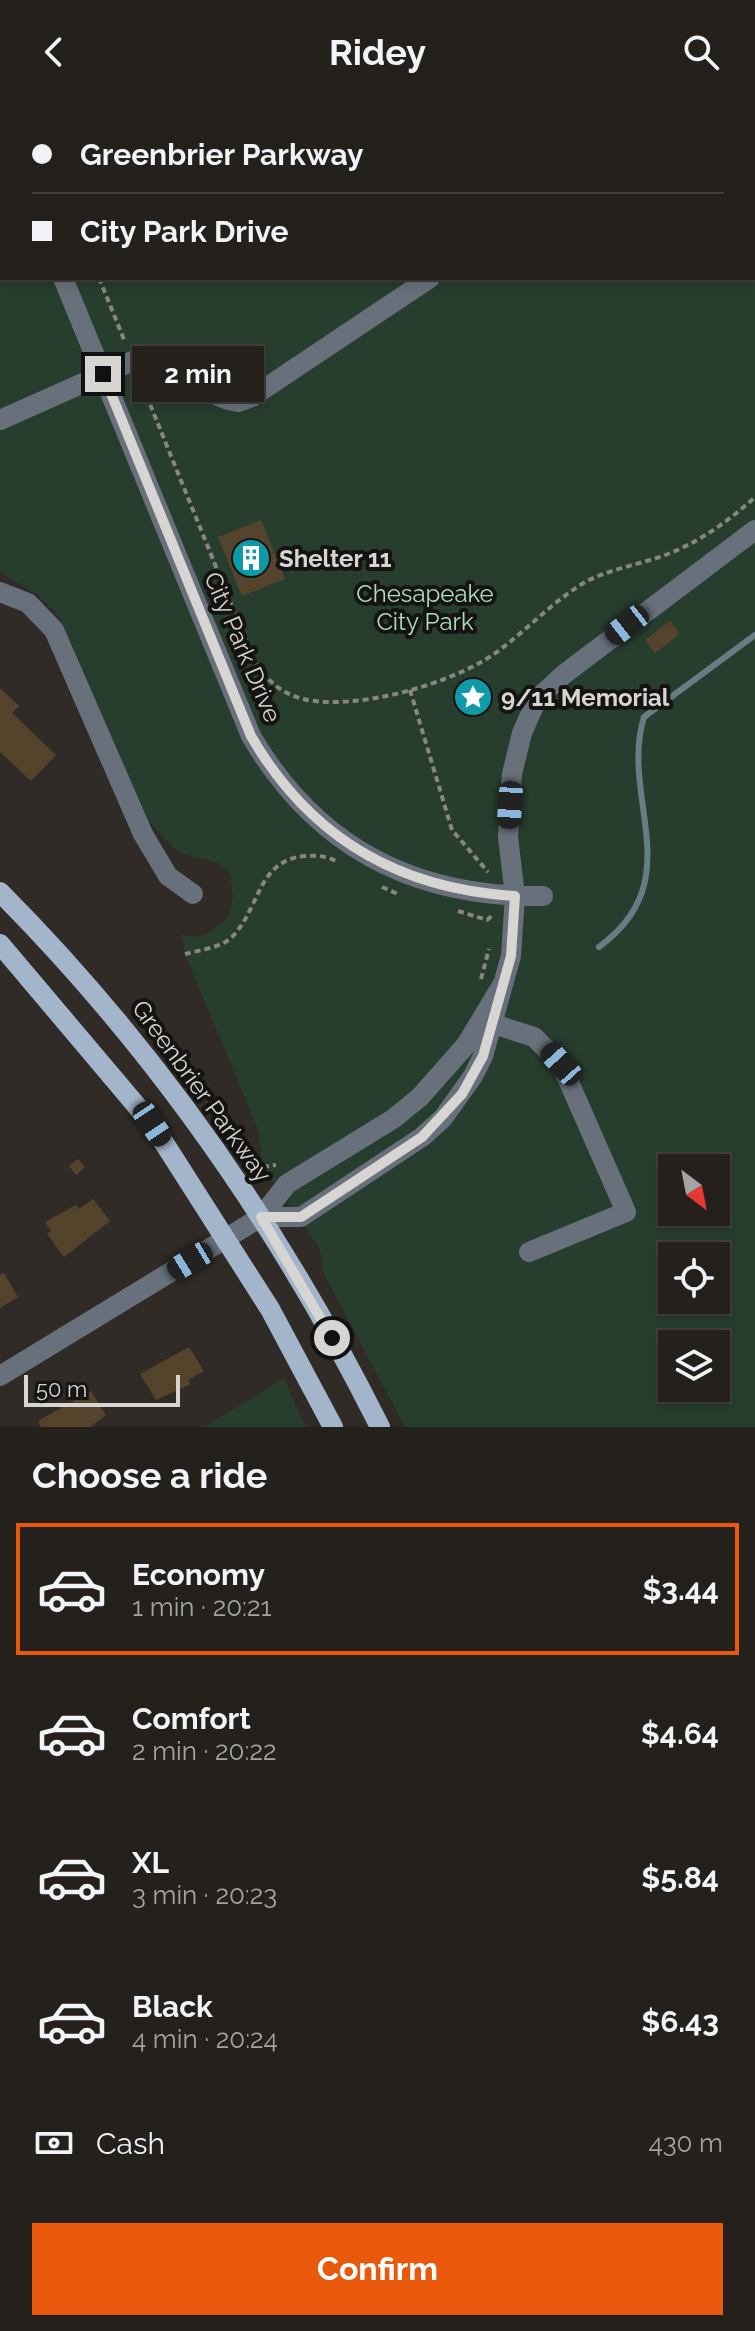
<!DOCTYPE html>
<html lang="en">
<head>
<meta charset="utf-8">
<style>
	:root { --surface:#24201c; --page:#302d29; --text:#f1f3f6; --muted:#a3a3a3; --line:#413e3b; --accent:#ea580c }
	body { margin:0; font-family:Raleway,sans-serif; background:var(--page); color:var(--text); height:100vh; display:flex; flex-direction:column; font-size:30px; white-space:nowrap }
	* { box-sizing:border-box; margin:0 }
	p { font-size:26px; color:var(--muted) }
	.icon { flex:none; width:44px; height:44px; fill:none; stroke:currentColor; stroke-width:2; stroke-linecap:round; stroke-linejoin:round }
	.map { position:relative; height:1323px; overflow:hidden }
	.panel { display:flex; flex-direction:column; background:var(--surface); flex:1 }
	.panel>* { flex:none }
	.guide { position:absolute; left:0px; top:0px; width:756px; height:176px; box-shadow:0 4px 12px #0003,0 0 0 2px var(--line); display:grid; align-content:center; height:176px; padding:0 32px; background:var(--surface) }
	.needle { width:52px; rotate:148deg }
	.buttons { position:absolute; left:658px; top:1050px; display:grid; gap:16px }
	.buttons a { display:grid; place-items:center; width:72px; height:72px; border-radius:0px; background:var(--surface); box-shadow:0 4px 12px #0003,0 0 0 2px var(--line); font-size:40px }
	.scale { position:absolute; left:24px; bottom:20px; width:156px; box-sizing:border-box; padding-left:8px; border:4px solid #d7d5d1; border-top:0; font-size:22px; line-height:28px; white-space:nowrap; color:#d7d5d1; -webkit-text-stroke:6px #161412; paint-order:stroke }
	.end { position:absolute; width:36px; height:36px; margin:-18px; border:10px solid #d7d5d1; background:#111; box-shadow:0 0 0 4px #111 }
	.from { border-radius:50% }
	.bubble { position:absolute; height:56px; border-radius:0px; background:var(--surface); box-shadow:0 4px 12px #0003,0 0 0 2px var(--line); font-size:26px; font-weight:700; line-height:56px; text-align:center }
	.car { position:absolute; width:24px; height:48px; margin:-24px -12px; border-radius:10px; box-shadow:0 0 6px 2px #0007; background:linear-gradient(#222 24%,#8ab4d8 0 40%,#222 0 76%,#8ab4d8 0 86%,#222 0) }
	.guide b { display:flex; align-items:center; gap:28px; height:76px; font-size:30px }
	.guide b+b { border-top:2px solid var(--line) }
	.guide i { width:20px; height:20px; background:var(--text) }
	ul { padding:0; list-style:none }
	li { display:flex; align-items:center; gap:24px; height:132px; margin:0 16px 12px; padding:0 16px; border:4px solid transparent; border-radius:0px }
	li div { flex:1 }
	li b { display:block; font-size:30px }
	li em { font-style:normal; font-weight:700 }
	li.active { border-color:var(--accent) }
	li>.icon { width:72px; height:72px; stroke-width:1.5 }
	h2 { padding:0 32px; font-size:36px; line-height:96px }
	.pay { display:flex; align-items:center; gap:20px; height:88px; padding:0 32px; font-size:30px }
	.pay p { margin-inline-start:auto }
	.action { display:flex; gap:16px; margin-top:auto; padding:16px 32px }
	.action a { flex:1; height:92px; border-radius:0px; background:var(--accent); color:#fff; font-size:32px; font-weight:700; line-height:92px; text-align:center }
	header { display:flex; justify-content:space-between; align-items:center; height:104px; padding:0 32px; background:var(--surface); font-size:36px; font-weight:700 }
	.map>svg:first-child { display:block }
	.green { fill:#273e2f; fill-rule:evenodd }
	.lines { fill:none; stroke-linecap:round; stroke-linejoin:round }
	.stream { stroke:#667e83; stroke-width:6 }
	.building { fill:#54442c }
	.path { stroke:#898681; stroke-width:4; stroke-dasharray:6 4; stroke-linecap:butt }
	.minor { stroke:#68717b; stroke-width:20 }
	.major { stroke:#a3b5cb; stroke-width:20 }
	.route { stroke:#d7d5d1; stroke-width:10 }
	.labels { text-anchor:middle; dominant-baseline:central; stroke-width:8; stroke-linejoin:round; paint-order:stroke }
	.poi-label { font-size:24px; font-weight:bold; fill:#d7d5d1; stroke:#161412; text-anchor:start }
	.park-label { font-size:24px; fill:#aadfbc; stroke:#161412 }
	.street-label { font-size:24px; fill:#d7d5d1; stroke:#161412 }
</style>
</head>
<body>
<header><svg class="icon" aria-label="back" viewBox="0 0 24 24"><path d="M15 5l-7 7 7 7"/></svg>Ridey<svg class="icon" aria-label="search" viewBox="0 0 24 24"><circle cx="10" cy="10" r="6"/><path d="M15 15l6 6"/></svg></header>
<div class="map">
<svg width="755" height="1323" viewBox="0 0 755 1323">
	<rect width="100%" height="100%" fill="#302b26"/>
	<path class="green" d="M0 0H755V1323H405L323 1168 320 1145 263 1063 257 1023 185 850 182 831 196 833 210 828 228 813 233 793 230 770 219 759 180 749 148 717 59 512 40 493 0 468ZM2 2H754V174H2ZM672 1064H716V1108H672ZM672 1152H716V1196H672ZM672 1240H716V1284H672Z
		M284 1275 306 1323H204L283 1275Z"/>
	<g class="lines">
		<path class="stream" d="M599 843C691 776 619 694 644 613L755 531"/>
	</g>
	<path class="building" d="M261 416 285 475 242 492 218 433Z
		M670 517 680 530 655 549 645 536Z
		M0 584 19 602 12 609 56 651 31 677 0 648Z
		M78 1055 85 1063 76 1071 69 1062Z
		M93 1095 110 1117 64 1153 47 1130 51 1127 45 1118 76 1101 79 1105Z
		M4 1169 18 1193 0 1204V1171Z
		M189 1243 204 1267 188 1276 191 1280 156 1296 140 1270Z
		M91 1287 106 1311 90 1323H41L38 1317Z"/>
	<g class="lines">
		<path class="path" d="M20 0 21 2
			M99 174 125 238
			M139 273 255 559C267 576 282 590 303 595 355 607 447 581 491 552 525 529 552 497 587 477 613 464 642 460 668 450 701 437 730 416 755 393
			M410 586 452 726 488 768
			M382 783 400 791
			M458 807 487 816 494 810
			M185 850C199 846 221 844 232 833 260 805 257 756 305 752 316 751 326 752 336 757
			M481 875 489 845
			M263 1063 276 1061"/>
		<path class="minor" d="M449 0 450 2
			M0 30 2 35
			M63 174 251 632C316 743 414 794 543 792
			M0 316 137 255C183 252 198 294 239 298L252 293 430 174
			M0 488 28 499 54 526 143 730 168 772 193 790
			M504 878 466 941 420 993 393 1015 287 1080 261 1113H301L422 1033 443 1014 473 972 483 952 511 852 515 792 508 733 512 670 522 629 537 595 563 571 755 426
			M481 916 534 933 561 960 626 1108 529 1148
			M0 1272 261 1113"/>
		<path class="major" d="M0 788C156 945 281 1125 380 1323
			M0 840 152 1020 270 1205 333 1323"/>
	</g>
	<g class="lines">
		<path class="route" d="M103 270 251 632C310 734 398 785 515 792L511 852 483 952 462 990 422 1033 301 1113H261L332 1234"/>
	</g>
	<defs>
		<g id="building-disc" transform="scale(2)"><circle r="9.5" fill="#0f9aa8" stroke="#161412"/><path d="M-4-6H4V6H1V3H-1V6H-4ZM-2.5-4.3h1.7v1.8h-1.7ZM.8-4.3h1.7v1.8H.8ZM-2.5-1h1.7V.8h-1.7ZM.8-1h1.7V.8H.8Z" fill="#fff"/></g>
		<g id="sight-disc" transform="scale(2)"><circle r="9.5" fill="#0f9aa8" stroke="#161412"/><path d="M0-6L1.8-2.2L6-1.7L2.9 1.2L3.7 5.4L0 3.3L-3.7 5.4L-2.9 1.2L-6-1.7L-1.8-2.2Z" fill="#fff"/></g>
	</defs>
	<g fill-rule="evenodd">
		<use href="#building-disc" x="251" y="454"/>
		<use href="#sight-disc" x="473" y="593"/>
	</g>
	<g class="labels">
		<g class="poi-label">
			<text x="279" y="454">Shelter 11</text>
			<text x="501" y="593">9/11 Memorial</text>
		</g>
		<g class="park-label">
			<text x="425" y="489">Chesapeake<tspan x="425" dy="28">City Park</tspan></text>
		</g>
		<g class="street-label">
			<text transform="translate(243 543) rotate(67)">City Park Drive</text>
			<text transform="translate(202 987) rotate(54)">Greenbrier Parkway</text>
		</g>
	</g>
</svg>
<div class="buttons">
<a><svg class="needle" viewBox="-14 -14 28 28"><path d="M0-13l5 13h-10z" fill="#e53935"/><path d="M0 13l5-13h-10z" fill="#a3a3a3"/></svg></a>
<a><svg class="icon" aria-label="locate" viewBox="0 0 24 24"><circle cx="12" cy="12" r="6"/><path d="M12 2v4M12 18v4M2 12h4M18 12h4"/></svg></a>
<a><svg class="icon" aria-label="layers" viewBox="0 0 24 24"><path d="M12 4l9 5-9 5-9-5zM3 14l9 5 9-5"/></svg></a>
</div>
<div class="scale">50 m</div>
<i class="end from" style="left:332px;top:1234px"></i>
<i class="end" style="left:103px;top:270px"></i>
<div class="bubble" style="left:132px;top:242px;width:132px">2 min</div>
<i class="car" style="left:627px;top:521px;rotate:232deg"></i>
<i class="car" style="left:510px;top:701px;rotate:184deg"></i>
<i class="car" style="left:561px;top:960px;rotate:318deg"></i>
<i class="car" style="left:152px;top:1020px;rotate:146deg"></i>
<i class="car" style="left:190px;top:1157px;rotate:239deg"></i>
<div class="guide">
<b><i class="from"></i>Greenbrier Parkway</b>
<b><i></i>City Park Drive</b>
</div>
</div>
<section class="panel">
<h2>Choose a ride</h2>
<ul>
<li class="active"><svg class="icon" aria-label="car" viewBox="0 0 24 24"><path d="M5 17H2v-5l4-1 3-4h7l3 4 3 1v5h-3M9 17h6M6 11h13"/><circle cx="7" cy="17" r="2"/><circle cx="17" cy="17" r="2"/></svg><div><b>Economy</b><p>1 min · 20:21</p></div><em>$3.44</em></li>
<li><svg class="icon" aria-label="car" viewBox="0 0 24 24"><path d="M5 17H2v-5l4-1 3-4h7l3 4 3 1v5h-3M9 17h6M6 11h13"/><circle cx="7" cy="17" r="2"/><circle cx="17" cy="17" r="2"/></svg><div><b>Comfort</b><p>2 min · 20:22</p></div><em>$4.64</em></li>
<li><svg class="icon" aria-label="car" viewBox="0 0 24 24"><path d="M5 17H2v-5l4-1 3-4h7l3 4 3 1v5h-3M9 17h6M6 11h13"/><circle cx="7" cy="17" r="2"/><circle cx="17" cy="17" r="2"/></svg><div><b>XL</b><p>3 min · 20:23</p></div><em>$5.84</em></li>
<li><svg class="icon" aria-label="car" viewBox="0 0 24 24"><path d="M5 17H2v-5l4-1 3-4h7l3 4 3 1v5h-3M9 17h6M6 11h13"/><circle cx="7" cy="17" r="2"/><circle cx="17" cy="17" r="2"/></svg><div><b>Black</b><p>4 min · 20:24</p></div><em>$6.43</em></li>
</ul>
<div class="pay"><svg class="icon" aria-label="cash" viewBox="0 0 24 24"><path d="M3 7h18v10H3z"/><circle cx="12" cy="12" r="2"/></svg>Cash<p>430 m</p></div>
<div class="action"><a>Confirm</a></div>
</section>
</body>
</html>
